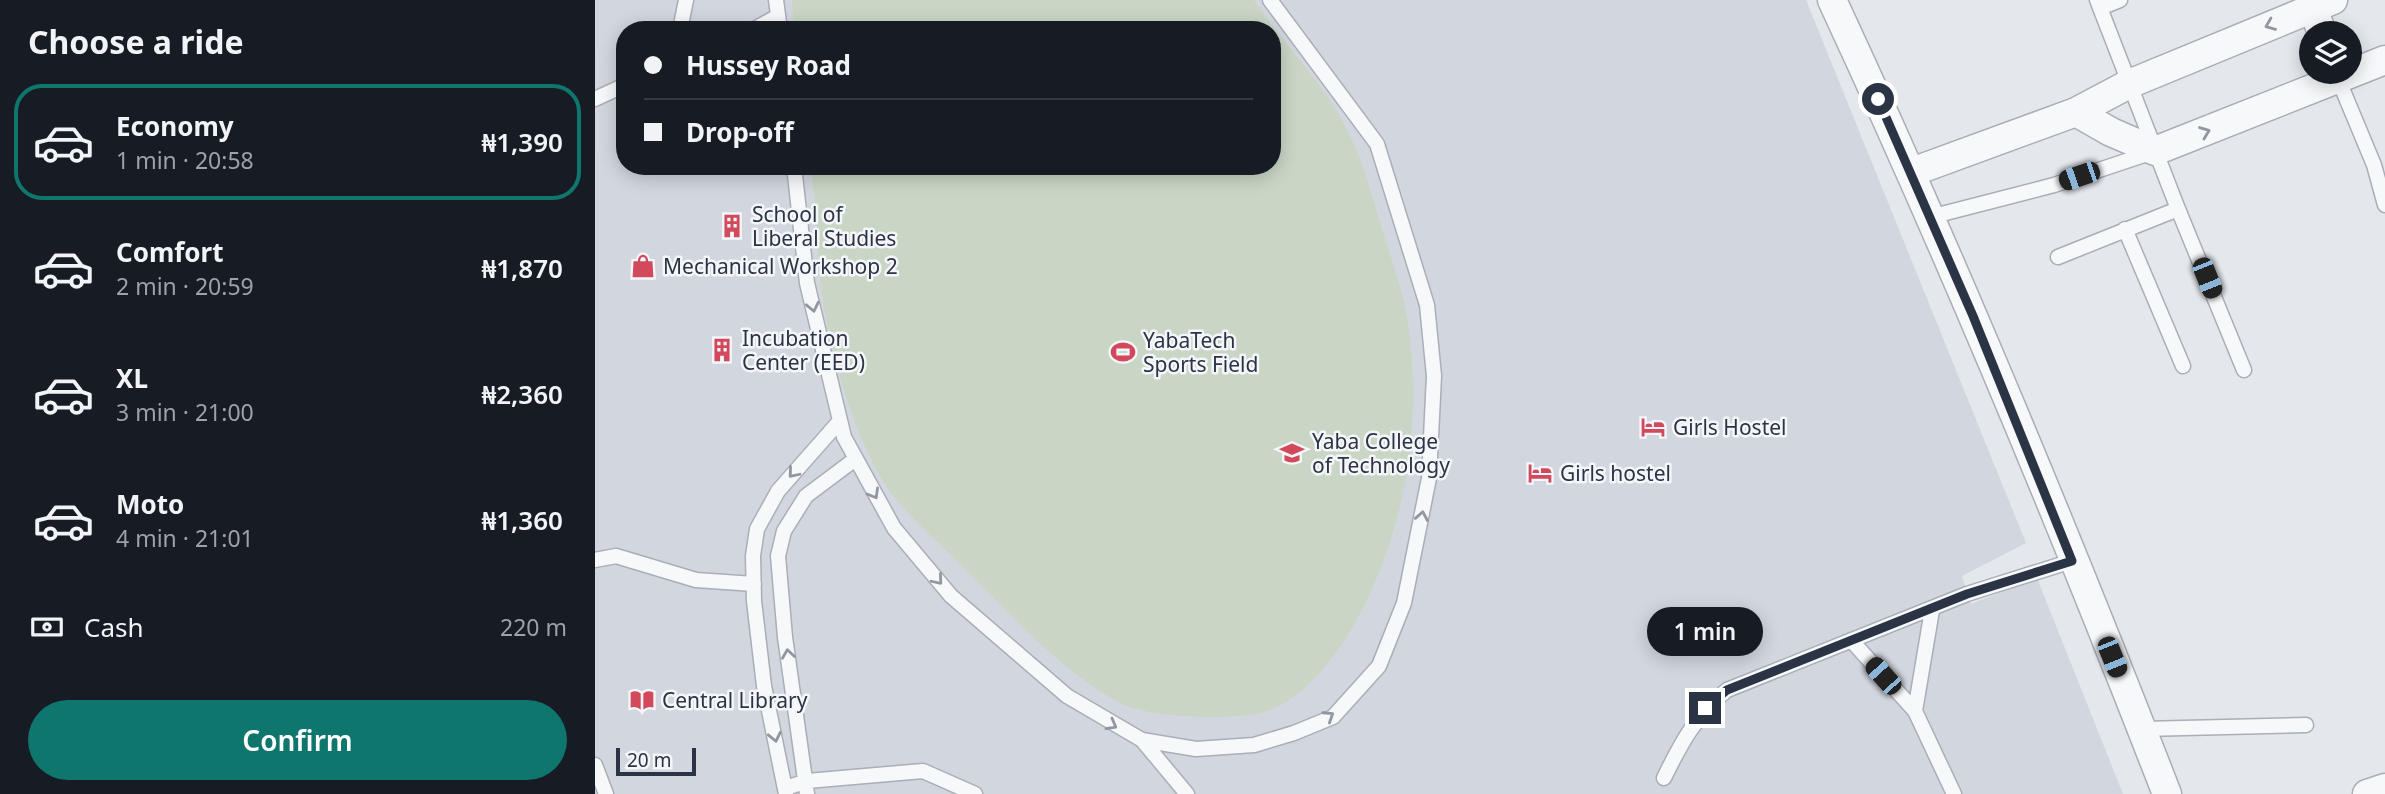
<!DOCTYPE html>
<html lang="en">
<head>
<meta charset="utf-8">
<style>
	:root { --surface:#171b24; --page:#242831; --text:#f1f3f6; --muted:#9ea1a6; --line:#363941; --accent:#0f766e }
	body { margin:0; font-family:"Noto Sans",sans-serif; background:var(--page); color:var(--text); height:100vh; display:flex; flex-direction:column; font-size:26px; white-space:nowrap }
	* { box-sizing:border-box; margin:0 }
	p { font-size:23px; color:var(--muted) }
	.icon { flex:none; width:38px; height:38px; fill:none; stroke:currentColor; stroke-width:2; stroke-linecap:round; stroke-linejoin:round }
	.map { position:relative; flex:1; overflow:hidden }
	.sheet { display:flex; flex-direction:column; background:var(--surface); width:595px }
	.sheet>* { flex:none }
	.hud { position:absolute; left:21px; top:21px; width:665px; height:154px; border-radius:28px; box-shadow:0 4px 18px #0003; display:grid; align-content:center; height:154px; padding:0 28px; background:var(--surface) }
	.tools { position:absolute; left:1704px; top:21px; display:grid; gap:14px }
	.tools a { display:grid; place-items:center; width:63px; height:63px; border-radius:50%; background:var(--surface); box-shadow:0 4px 18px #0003; font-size:35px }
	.scale { position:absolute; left:21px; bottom:18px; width:80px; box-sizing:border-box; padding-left:7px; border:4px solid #2b3445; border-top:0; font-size:19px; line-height:24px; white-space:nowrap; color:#2b3445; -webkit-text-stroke:5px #f4f6f9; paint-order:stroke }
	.end { position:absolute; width:32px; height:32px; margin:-16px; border:9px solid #2b3445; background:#fff; box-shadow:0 0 0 4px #fff }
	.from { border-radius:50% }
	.bubble { position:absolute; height:49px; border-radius:24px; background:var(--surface); box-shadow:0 4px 18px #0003; font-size:23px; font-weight:600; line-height:49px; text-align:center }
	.car { position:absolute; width:21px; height:42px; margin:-21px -10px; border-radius:9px; box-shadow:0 0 5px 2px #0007; background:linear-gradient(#222 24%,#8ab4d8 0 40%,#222 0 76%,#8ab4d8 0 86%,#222 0) }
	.hud b { display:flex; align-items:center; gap:24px; height:66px; font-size:26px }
	.hud b+b { border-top:2px solid var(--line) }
	.hud i { width:18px; height:18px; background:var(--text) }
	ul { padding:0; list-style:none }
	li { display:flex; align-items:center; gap:21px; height:116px; margin:0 14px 10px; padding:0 14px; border:4px solid transparent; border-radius:28px }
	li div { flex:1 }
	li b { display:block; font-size:26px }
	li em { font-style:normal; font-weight:600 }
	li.on { border-color:var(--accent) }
	li>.icon { width:63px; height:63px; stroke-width:1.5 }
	h2 { padding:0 28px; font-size:32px; line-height:84px }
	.pay { display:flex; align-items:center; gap:18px; height:77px; padding:0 28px; font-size:26px }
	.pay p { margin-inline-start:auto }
	.action { display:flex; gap:14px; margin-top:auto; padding:14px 28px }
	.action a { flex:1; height:80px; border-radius:42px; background:var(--accent); color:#fff; font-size:28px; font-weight:600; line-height:80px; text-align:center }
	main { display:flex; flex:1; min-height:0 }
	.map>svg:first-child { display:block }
	.built { fill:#d2d6de; fill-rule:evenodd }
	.green { fill:#c9d6c5 }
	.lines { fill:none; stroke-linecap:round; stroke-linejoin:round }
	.lane-casing { stroke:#a9aeb7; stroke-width:17 }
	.street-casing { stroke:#a9aeb7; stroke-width:31 }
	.lane { stroke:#f7f8fa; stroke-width:14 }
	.street { stroke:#f7f8fa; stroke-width:28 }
	.oneway { stroke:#9196a0 }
	.route { stroke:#2b3445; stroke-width:9 }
	.labels { text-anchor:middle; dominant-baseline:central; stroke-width:5; stroke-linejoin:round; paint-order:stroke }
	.poi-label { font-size:21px; fill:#2b3445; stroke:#f4f6f9; text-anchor:start }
</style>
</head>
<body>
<main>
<section class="sheet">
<h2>Choose a ride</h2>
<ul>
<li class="on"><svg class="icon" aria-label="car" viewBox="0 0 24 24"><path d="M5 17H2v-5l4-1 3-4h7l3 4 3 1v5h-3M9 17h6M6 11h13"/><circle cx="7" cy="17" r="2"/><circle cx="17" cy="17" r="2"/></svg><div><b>Economy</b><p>1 min · 20:58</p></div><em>₦1,390</em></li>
<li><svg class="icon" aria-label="car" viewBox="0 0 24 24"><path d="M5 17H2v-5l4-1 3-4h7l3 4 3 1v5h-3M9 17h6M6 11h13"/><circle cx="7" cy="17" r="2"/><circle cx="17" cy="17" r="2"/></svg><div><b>Comfort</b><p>2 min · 20:59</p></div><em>₦1,870</em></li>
<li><svg class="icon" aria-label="car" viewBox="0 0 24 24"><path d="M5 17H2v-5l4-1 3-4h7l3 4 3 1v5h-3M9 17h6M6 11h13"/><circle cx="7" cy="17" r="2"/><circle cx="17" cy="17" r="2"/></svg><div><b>XL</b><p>3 min · 21:00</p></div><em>₦2,360</em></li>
<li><svg class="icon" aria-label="car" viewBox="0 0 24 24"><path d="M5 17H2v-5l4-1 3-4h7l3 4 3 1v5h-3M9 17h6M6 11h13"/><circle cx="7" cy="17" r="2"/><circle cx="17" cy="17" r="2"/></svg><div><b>Moto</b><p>4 min · 21:01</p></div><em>₦1,360</em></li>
</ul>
<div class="pay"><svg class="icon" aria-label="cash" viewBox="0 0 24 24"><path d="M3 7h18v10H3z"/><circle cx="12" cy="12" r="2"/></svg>Cash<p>220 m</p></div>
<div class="action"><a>Confirm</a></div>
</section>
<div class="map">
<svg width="1790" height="794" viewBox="0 0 1790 794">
	<rect width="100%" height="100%" fill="#e4e7ec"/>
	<path class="built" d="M0 0H1211L1431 543 1367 576 1376 604 1442 578 1528 794H0ZM30 30H677V166H30Z"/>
	<path class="green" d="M197 0H659C690 46 733 87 756 138 770 167 778 199 787 229 797 262 810 296 814 330 825 417 814 502 780 582 761 628 724 690 675 710 645 722 553 718 525 703 461 668 417 615 367 566 322 520 295 505 268 442 247 392 231 332 225 279 222 241 221 204 216 166H677V30H199Z"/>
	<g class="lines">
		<g class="lane-casing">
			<path id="lane" d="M181 0 185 30
				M1505 8 1525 0
				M85 30 91 0
				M158 30 183 16
				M1744 81 1779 165 1790 205
				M0 99 30 85
				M199 166 212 283 249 437 299 528 356 596 472 696 547 740 601 749 659 745 699 733 738 717 784 666 809 603 834 478 839 376 832 305 782 144 675 0
				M1583 209 1649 370
				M1335 217 1459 185 1558 152
				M1530 229 1588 366
				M1463 257 1583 209 1502 0
				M0 560 21 556 101 580 159 584
				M1256 640 1320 711 1359 794
				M1320 711 1337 610
				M1547 729 1711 725
				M547 740 592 794
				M0 765 11 794
				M1069 778C1086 743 1101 715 1132 690L1372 594 1477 561
				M191 788 212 781 328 771 380 794
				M191 794 169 686 159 601 158 556 162 529 183 491 243 423
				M212 794 190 637 183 556 189 531 211 496 259 460"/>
		</g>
		<g class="street-casing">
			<path id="street" d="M1237 0C1358 260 1468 526 1572 794
				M1718 8 1727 33
				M1481 112 1516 132 1560 151 1790 60
				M1317 172 1481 112 1534 84 1738 0
				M1772 794 1790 788"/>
		</g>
		<use href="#lane" class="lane"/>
		<use href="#street" class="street"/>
	</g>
	<defs><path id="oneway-chevron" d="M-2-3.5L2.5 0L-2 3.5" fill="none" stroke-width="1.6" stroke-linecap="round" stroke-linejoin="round" transform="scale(1.75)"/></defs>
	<g class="oneway">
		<use href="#oneway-chevron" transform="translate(1675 25) rotate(158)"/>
		<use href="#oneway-chevron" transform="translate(1610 132) rotate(-21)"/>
		<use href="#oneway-chevron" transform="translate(218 307) rotate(78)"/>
		<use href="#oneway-chevron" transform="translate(198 473) rotate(130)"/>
		<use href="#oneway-chevron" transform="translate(279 494) rotate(60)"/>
		<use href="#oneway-chevron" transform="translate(827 516) rotate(-80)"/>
		<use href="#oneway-chevron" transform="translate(343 580) rotate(50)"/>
		<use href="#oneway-chevron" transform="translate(193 654) rotate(-98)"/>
		<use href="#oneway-chevron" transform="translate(734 716) rotate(-33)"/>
		<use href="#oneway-chevron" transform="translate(517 725) rotate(29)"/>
		<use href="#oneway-chevron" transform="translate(180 737) rotate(78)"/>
	</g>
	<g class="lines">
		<path class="route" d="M1110 708 1132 690 1372 594 1477 561 1378 316 1283 99"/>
	</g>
	<defs>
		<g id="building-bare" transform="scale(1.89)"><path d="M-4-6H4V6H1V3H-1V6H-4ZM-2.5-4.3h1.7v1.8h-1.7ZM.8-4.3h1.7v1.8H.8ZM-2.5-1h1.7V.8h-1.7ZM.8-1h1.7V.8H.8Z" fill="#d1495b" stroke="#f4f6f9" stroke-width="2.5" paint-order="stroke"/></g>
		<g id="shop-bare" transform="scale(1.89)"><path d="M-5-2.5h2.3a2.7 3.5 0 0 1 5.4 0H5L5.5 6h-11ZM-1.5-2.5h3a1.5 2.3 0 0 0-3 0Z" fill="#d1495b" stroke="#f4f6f9" stroke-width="2.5" paint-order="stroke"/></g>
		<g id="stadium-bare" transform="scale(1.89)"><path d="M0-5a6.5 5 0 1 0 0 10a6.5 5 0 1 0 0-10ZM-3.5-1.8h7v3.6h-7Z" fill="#d1495b" stroke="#f4f6f9" stroke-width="2.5" paint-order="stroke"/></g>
		<g id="hotel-bare" transform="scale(1.89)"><path d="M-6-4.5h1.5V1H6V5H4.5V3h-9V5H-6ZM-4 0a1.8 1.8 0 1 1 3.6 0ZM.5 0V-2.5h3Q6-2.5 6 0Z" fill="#d1495b" stroke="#f4f6f9" stroke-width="2.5" paint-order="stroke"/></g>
		<g id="university-bare" transform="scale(1.89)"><path d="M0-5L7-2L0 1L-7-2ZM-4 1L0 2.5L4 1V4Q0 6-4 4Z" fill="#d1495b" stroke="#f4f6f9" stroke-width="2.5" paint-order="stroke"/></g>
		<g id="library-bare" transform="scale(1.89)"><path d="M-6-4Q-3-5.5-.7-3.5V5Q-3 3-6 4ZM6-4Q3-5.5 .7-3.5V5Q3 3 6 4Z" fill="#d1495b" stroke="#f4f6f9" stroke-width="2.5" paint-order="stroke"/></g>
	</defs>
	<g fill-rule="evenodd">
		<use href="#building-bare" x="137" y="226"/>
		<use href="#shop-bare" x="48" y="266"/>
		<use href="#building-bare" x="127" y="350"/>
		<use href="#stadium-bare" x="528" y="352"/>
		<use href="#hotel-bare" x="1058" y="427"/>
		<use href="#university-bare" x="697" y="453"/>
		<use href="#hotel-bare" x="945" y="473"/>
		<use href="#library-bare" x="47" y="700"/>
	</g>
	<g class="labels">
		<g class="poi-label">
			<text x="157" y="214">School of<tspan x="157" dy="24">Liberal Studies</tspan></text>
			<text x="68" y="266">Mechanical Workshop 2</text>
			<text x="147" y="338">Incubation<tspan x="147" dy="24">Center (EED)</tspan></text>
			<text x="548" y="340">YabaTech<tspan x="548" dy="24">Sports Field</tspan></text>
			<text x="1078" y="427">Girls Hostel</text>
			<text x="717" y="441">Yaba College<tspan x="717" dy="24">of Technology</tspan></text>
			<text x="965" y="473">Girls hostel</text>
			<text x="67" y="700">Central Library</text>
		</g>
	</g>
</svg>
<div class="tools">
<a><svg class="icon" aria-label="layers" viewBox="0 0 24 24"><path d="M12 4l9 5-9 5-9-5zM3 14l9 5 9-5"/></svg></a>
</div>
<div class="scale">20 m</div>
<i class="end from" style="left:1283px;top:99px"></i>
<i class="end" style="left:1110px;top:708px"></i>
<div class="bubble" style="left:1052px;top:607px;width:116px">1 min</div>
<i class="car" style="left:1484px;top:176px;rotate:251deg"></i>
<i class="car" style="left:1612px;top:278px;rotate:158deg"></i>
<i class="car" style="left:1517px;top:657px;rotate:158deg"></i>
<i class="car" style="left:1288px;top:676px;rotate:318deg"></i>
<div class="hud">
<b><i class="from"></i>Hussey Road</b>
<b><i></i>Drop-off</b>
</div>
</div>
</main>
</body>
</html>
